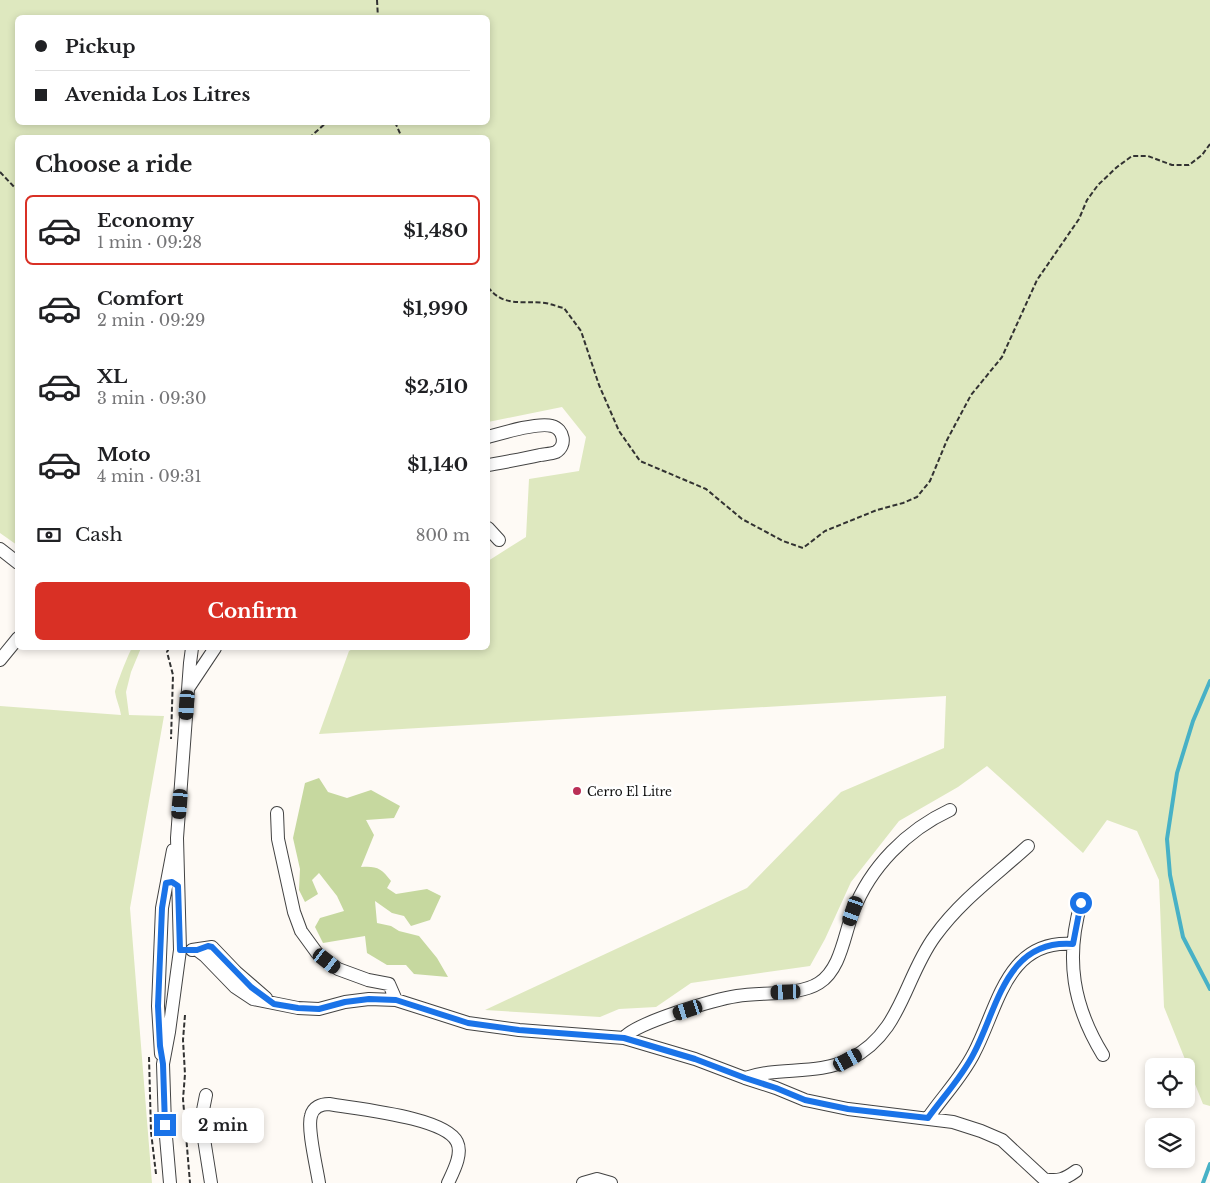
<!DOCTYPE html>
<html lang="en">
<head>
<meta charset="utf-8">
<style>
	:root { --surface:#fff; --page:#f2f2f2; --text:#202124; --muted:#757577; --line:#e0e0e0; --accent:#d93025 }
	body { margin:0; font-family:"Libre Baskerville",serif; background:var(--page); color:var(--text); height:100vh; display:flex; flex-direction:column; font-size:19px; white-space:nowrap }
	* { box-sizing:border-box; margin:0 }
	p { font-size:16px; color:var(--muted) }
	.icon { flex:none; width:28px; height:28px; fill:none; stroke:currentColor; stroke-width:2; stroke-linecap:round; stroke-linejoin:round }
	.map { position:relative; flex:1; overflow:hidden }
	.drawer { position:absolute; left:15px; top:135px; width:475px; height:515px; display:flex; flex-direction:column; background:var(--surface); border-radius:8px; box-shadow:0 2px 8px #0003 }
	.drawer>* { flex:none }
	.hud { position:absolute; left:15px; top:15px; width:475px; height:110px; border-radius:8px; box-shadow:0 2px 8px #0003; display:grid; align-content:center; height:110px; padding:0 20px; background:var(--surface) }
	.fabs { position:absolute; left:1145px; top:1058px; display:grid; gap:10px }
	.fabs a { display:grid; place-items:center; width:50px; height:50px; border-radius:8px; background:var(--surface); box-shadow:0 2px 8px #0003; font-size:25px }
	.end { position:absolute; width:22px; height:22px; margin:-11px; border:6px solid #1a73e8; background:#fff; box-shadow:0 0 0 2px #fff }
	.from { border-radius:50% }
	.bubble { position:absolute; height:35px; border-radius:8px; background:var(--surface); box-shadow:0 2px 8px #0003; font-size:16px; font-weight:700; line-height:35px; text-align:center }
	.car { position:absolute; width:15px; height:30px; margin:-15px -8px; border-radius:6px; box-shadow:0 0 4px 1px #0007; background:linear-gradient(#222 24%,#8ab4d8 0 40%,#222 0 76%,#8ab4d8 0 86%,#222 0) }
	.hud b { display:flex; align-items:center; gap:18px; height:48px; font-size:19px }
	.hud b+b { border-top:1px solid var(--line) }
	.hud i { width:12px; height:12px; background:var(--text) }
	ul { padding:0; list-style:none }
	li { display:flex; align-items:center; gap:15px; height:70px; margin:0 10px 8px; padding:0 10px; border:2px solid transparent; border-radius:8px }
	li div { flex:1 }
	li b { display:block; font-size:19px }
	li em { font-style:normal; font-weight:700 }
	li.on { border-color:var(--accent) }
	li>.icon { width:45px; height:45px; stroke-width:1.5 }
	h2 { padding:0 20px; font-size:22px; line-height:60px }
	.pay { display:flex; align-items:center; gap:12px; height:55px; padding:0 20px; font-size:19px }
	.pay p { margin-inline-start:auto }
	.cta { display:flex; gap:10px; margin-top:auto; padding:10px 20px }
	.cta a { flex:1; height:58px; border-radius:8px; background:var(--accent); color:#fff; font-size:20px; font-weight:700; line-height:58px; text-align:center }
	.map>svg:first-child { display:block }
	.green { fill:#dee8bf; fill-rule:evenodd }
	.forest { fill:#c6d89f }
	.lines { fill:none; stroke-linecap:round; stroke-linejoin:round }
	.stream { stroke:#47b1c6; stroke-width:4 }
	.minor-casing { stroke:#434343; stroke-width:14 }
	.path { stroke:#323232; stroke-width:2; stroke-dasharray:5 2.5; stroke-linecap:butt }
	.minor { stroke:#fff; stroke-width:12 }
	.route { stroke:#1a73e8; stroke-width:6 }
	.poi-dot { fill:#ba2f56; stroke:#fff; stroke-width:2 }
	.labels { text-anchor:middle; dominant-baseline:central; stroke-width:5; stroke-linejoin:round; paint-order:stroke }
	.poi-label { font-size:12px; fill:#101010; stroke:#fff; text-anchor:start }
</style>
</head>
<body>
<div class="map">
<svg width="1210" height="1183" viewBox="0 0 1210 1183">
	<rect width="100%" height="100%" fill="#fefaf5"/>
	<path class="green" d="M0 0H1210V1106L1203 1104 1164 1007 1159 880 1137 831 1107 820 1083 853 987 766 958 787 899 821 851 882 825 939 810 966 691 983 656 1007 619 1009 600 1017 485 1010 747 888 841 792 944 748 946 696 319 734 349 651 354 648H488V561L526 537 529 479 579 471 586 437 562 407 488 422V138H18L17 545 0 533ZM18 18H488V122H18Z
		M132 648H141L131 672 126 692 129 715 164 716 130 908 152 1183H0V706L121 715C120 707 116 700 115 692 115 688 129 652 132 648Z"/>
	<path class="forest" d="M319 778 328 792 347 798 371 790 400 806 394 818 366 820 374 835 361 867C377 866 381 868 391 881L387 888 396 894 427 889 441 896 430 920 411 926 404 916 392 913 375 901 377 923 391 926 399 931 419 936 437 958 448 977 414 974 406 965H387L367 953 365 936 323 943 315 927 320 918 344 911 337 896 319 873 312 880 318 894 305 902 299 890 300 869 293 838 305 783Z"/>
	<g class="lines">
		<path class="stream" d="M1210 681 1193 721 1177 773 1167 839 1170 875 1183 937 1210 989
			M1203 1183 1210 1164"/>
		<g class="minor-casing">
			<path id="minor" d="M488 437C502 433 538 422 552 426 564 429 567 446 556 452 551 454 545 454 540 455 523 459 505 462 488 465
				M488 528 499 540
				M0 549 18 563
				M0 660 18 638
				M189 687 215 648
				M277 813 278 839 294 912 301 931 317 953 338 969 368 980 389 984 396 1000
				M1081 903C1065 959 1073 1006 1103 1055
				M192 950 212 947 236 972 266 998
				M197 950 205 956 235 987 253 999 298 1008 319 1009 345 1002 369 999 396 1000 468 1023 519 1030 624 1038 695 1059 745 1078 776 1088 805 1100 848 1109 953 1122 981 1131 1002 1140 1044 1179C1058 1182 1065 1179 1076 1171
				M624 1038C634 1023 717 999 737 996 761 992 799 996 819 983 841 969 844 935 853 912 870 867 907 830 950 810
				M161 1054 158 1006 162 908 173 850
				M745 1078C779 1066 817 1076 850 1059 902 1033 904 978 935 936 961 900 995 876 1028 846
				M206 1095 201 1120 211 1183
				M928 1118C943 1096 962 1077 974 1053 998 1008 1006 939 1073 944
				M170 1183 165 1125 163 1064 169 1032 180 950 177 838 190 663 192 648
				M319 1183C317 1169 307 1128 311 1116 313 1107 321 1104 329 1104 356 1109 445 1117 457 1142 463 1154 453 1172 448 1183
				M583 1183 597 1179 611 1183"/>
		</g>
		<path class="path" d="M377 0 378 18
			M395 122 402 138
			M309 138 327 122
			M0 172 18 191
			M488 287C504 308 522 300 545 303 552 304 558 307 564 308L581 331 599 385 619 431 640 461 706 489 742 519 783 541 803 548 825 531 877 510 903 503 917 497 930 481 947 440 971 395 1002 357 1037 280 1079 219 1087 200 1098 185 1117 167 1132 156H1148L1172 165H1189L1202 155 1210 144
			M169 648 167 652 173 675 171 739
			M185 1015 183 1040 185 1074 183 1099 190 1183
			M149 1057 151 1132 156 1174"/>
		<use href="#minor" class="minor"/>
	</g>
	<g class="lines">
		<path class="route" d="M165 1125 163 1064 160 1046 158 1006 162 908 166 883 172 882 178 886 180 950H197L208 946 212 947 251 987 274 1004 298 1008 319 1009 345 1002 369 999 396 1000 468 1023 519 1030 624 1038 695 1059 745 1078 776 1088 805 1100 848 1109 928 1118C943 1097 962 1077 974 1053 998 1007 1006 939 1073 944L1081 903"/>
	</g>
	<circle class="poi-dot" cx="577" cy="791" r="5"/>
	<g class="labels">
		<g class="poi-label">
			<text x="587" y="791">Cerro El Litre</text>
		</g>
	</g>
</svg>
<div class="fabs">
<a><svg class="icon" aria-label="locate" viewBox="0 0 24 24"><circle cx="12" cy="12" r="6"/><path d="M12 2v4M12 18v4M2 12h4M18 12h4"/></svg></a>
<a><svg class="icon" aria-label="layers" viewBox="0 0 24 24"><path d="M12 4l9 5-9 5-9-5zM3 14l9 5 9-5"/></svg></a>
</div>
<i class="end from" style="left:1081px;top:903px"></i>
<i class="end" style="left:165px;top:1125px"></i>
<div class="bubble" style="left:182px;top:1108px;width:82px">2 min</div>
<i class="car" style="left:187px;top:705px;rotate:184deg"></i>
<i class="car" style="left:180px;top:804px;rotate:185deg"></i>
<i class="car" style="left:853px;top:911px;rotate:199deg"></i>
<i class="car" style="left:327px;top:961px;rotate:128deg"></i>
<i class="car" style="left:786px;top:992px;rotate:268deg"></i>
<i class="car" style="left:688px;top:1010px;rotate:252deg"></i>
<i class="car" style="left:848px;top:1060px;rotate:61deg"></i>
<div class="hud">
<b><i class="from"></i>Pickup</b>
<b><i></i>Avenida Los Litres</b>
</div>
<section class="drawer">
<h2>Choose a ride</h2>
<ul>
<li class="on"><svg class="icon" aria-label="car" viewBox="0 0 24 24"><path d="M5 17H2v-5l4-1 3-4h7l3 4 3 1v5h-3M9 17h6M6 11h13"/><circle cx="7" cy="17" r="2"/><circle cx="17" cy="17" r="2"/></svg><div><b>Economy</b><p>1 min · 09:28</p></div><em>$1,480</em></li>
<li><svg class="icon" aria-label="car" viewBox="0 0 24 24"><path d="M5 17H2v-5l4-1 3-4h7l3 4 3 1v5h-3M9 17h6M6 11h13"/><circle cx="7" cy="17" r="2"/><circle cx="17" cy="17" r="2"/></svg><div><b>Comfort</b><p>2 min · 09:29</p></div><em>$1,990</em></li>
<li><svg class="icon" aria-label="car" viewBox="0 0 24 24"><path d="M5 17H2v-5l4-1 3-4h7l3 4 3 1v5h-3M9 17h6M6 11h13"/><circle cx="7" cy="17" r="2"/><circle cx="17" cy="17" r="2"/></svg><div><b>XL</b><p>3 min · 09:30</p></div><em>$2,510</em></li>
<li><svg class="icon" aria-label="car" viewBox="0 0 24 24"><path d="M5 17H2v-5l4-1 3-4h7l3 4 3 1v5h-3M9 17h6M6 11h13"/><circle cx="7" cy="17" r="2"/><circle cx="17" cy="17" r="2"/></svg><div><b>Moto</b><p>4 min · 09:31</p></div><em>$1,140</em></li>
</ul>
<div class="pay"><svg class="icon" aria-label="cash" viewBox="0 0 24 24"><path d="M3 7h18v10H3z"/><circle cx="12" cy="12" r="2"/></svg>Cash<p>800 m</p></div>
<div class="cta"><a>Confirm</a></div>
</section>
</div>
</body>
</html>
